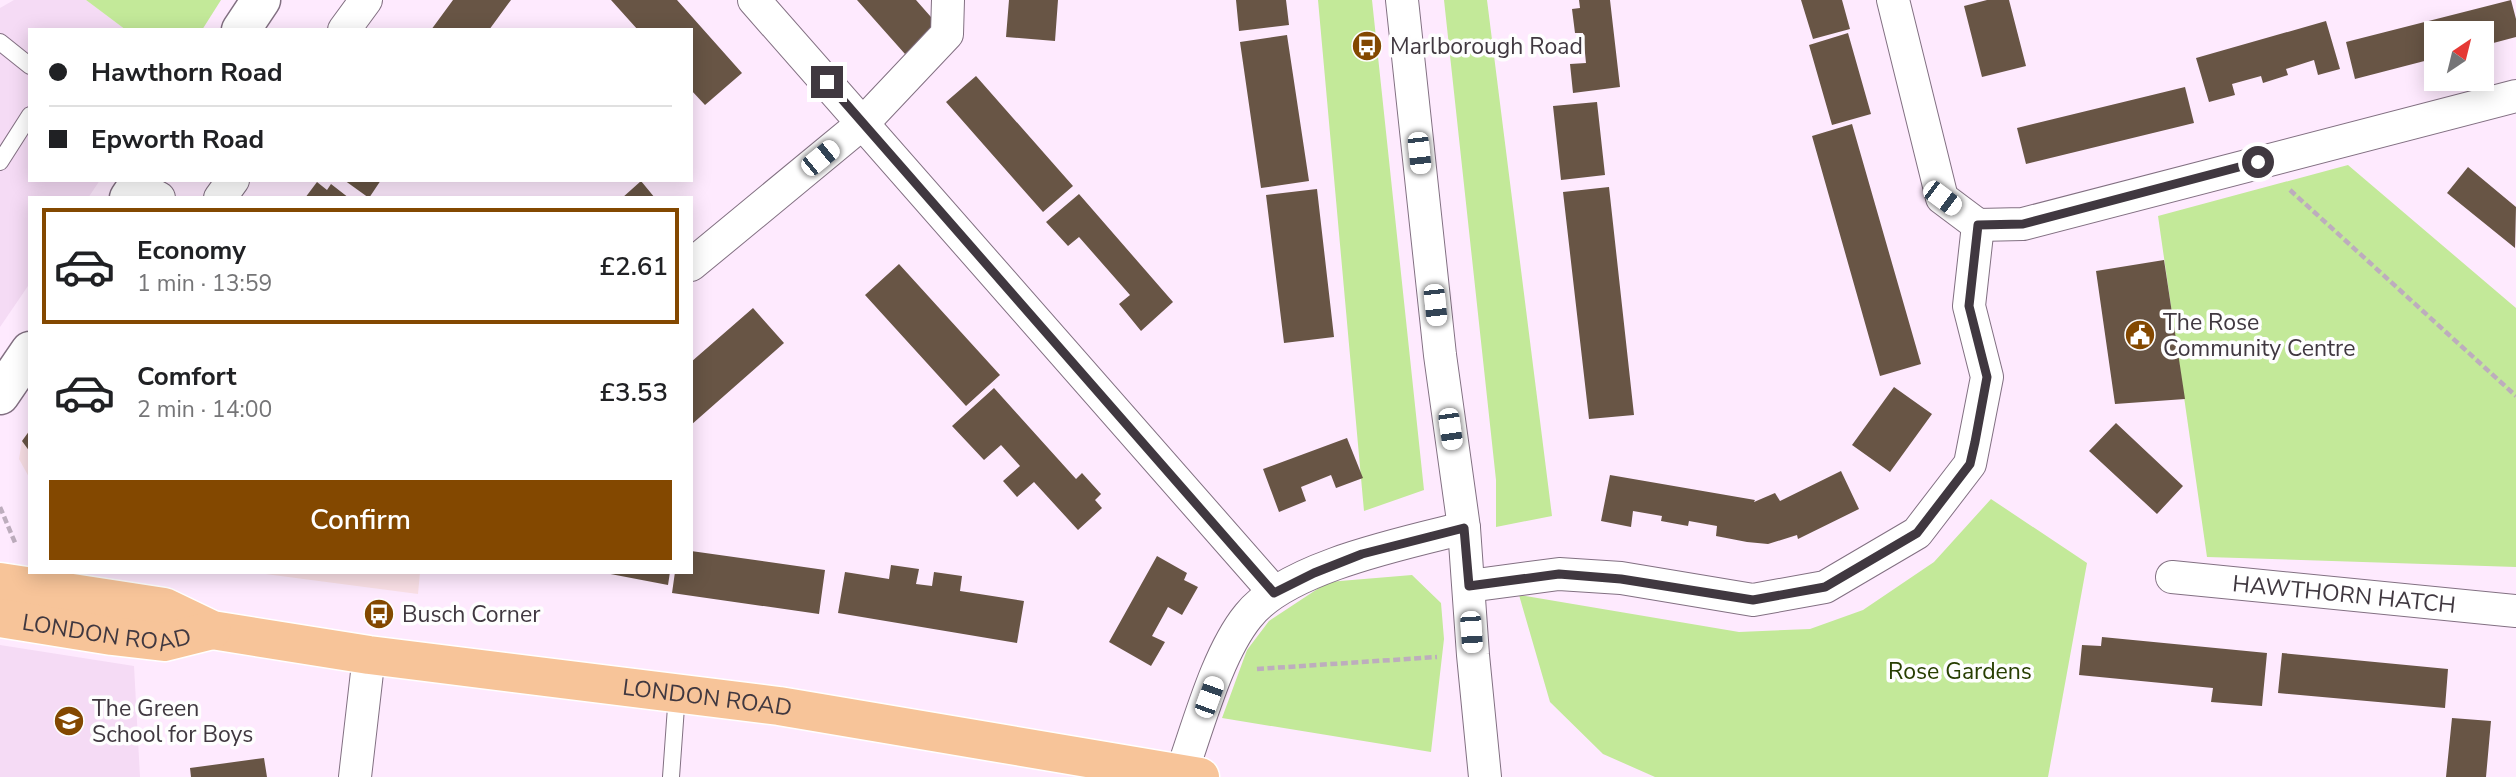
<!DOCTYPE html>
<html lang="en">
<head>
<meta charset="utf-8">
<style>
	:root { --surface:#fff; --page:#f6f6f6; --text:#202124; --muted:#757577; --line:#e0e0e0; --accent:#834800 }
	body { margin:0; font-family:"Nunito Sans",sans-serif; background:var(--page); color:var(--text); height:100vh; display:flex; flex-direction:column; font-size:26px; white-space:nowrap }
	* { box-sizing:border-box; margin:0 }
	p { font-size:23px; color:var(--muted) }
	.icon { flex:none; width:38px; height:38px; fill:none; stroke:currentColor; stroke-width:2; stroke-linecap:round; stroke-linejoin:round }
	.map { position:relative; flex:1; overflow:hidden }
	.side { position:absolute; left:28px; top:196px; width:665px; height:378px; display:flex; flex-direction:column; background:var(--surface); border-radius:0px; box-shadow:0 4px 18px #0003 }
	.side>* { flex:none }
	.top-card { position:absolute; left:28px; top:28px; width:665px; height:154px; border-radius:0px; box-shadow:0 4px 18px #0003; display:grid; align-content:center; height:154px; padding:0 21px; background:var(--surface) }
	.needle { width:46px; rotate:35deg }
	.fabs { position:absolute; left:2424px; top:21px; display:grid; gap:14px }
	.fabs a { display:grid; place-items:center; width:70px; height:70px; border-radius:0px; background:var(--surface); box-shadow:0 4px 18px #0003; font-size:35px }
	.end { position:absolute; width:32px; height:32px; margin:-16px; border:9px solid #403840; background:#fff; box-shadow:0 0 0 4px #fff }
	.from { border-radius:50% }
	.car { position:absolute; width:21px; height:42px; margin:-21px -10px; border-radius:9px; box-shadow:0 0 5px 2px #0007; background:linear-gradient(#fff 24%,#345 0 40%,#fff 0 76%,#345 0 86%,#fff 0) }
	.top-card b { display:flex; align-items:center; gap:24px; height:66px; font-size:26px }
	.top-card b+b { border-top:2px solid var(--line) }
	.top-card i { width:18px; height:18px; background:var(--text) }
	ul { padding:12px 0 0; list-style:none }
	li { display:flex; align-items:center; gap:21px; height:116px; margin:0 14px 10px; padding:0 7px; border:4px solid transparent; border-radius:0px }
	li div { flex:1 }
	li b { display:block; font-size:26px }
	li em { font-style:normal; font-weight:600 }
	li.on { border-color:var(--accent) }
	li>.icon { width:63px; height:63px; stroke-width:1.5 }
	.cta { display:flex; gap:14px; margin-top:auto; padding:14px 21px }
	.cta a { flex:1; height:80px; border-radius:0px; background:var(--accent); color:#fff; font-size:28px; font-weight:600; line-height:80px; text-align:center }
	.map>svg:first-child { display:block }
	.commercial { fill:#fae0e6 }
	.built { fill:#f5dbf5 }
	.green { fill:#c3e999 }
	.building { fill:#685545 }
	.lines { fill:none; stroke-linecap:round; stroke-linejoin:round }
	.service-casing { stroke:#827082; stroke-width:18 }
	.minor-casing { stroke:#827082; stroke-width:34 }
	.secondary-casing { stroke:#827082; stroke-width:41 }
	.primary-casing { stroke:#fff; stroke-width:41 }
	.path { stroke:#bdadbd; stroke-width:4.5; stroke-dasharray:7 3.5; stroke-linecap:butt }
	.service { stroke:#fff; stroke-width:16 }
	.minor { stroke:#fff; stroke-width:32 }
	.secondary { stroke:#fff; stroke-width:38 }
	.primary { stroke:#f7c499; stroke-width:38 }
	.route { stroke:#403840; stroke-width:9 }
	.labels { text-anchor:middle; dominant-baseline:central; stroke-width:7; stroke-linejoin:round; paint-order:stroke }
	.poi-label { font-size:23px; fill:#403840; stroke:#fefefe; text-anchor:start }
	.street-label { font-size:23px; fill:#403840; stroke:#fefefe }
	.park-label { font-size:23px; fill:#273e01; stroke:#fefefe }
</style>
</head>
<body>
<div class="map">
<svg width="2516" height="777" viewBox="0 0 2516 777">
	<rect width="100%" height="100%" fill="#feeafe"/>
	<path class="commercial" d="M30 429V479L19 459 22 441Z
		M250 572H420L418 594Z"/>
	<path class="built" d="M14 0H86L126 30H30V180H100L88 198H30V283L0 327V8Z
		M0 645 134 666 140 777H0Z"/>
	<path class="green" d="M86 0H221L202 30H126Z
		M1318 0H1372L1424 490 1364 511Z
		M1444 0H1487L1552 516 1496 527V480Z
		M2348 165 2516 308V567L2207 557 2158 216Z
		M1991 499 2087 563 2048 777H1655L1603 754 1550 702 1519 595 1739 632 1810 629 1863 610 1934 562Z
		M1412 575 1441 603 1444 639 1431 752 1222 718 1247 650 1269 621 1328 582Z"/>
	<path class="building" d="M453 0H511L489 30H431Z
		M611 0H677L742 73 705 105 691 90V30H638Z
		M857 0H916L938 25 905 54Z
		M1009 0H1058L1055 41 1006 37Z
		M1236 0H1286L1289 25 1239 31Z
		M1579 0H1610L1620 87 1573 93 1570 64 1586 63 1583 33H1575L1572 9 1580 8Z
		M1801 0H1842L1850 29 1813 39Z
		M1987 0H2009L2026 66 1982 77 1964 6Z
		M2511 0 2516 19V37L2482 46V33H2436V58L2355 79 2346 42Z
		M2326 21 2340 69 2318 75 2314 60 2286 69 2288 75 2263 83 2261 76 2232 84 2235 95 2209 102 2196 58Z
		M1848 33 1871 114 1832 125 1809 45Z
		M1287 35 1309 181 1261 188 1240 42Z
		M976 76 1073 186 1043 212 946 102Z
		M2185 87 2194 123 2026 164 2017 128Z
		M1597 102 1605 175 1561 180 1553 106Z
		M1852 124 1921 364 1880 376 1812 136Z
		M2468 167 2516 207 2515 248 2447 193Z
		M344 180H381L369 198Z
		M641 181 655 198H622Z
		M317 182 327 190 331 184 349 198H305Z
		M1609 187 1634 415 1589 419 1563 192Z
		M1317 189 1334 337 1284 343 1266 195Z
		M1079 194 1173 302 1141 331 1119 304 1130 295 1079 237 1068 246 1046 222Z
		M2164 260 2185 399 2115 404 2096 271Z
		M899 264 1000 375 966 406 865 295Z
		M753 308 784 343 691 425V362Z
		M1894 387 1932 414 1890 472 1852 445Z
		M994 388 1076 479 1082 473 1101 494 1095 500 1102 508 1078 530 1034 482 1017 497 1003 481 1020 466 1001 445 984 460 952 426Z
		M2116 423 2183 486 2157 514 2089 451Z
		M30 430V452L22 441Z
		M1347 438 1363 478 1336 488 1331 475 1301 487 1306 501 1279 512 1263 469Z
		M1841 471 1859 509 1798 539 1797 535 1768 544 1747 542 1716 536 1717 526 1689 521 1688 526 1661 521 1662 516 1633 511 1631 527 1601 521 1610 475 1755 500 1754 502 1775 493 1780 501Z
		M691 551 825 570 819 614 672 593 675 572H691Z
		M1157 556 1187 573 1184 580 1198 587 1182 615 1168 607 1152 636 1165 642 1151 666 1109 642Z
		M891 565 919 569 916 584 932 586 934 572 962 576 960 591 1024 601 1017 643 838 613 845 572 889 579Z
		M600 572H670L668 585Z
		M2102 637 2267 653 2262 706 2211 702 2213 688 2079 675 2082 645 2101 646Z
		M2282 653 2448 669 2445 708 2278 693Z
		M2452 718 2491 721 2486 777H2446Z
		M264 758 267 777H191L190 768Z"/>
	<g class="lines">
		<g class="service-casing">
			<path id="service" d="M0 42 30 66
				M0 162 30 115
				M671 777 677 693"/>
		</g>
		<g class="minor-casing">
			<g id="minor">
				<path d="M754 0 1274 592"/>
				<path d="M1402 0 1440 355 1464 528 1473 655 1485 777"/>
				<path d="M1893 0 1942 198 1978 225 2023 224 2516 96"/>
				<path d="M344 30 366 0"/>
				<path d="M137 186 159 198"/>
				<path d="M220 198 233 180"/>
				<path d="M691 265 863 123 947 34 948 0"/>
				<path id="s1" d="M2172 577 2516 611"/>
				<path d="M1469 586 1559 574 1621 578 1753 600 1825 587 1917 533 1970 464 1987 377 1969 306 1978 225"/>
				<path d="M1181 774C1198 727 1217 654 1248 616 1286 567 1405 543 1464 528"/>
				<path d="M355 777 369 655"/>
			</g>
		</g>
		<g class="secondary-casing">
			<path id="secondary" d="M241 30 261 0
				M129 198 141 180
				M0 395 30 351"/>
		</g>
		<g class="primary-casing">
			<g id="primary">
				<path id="s2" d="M0 582 164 607 212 630 369 655 779 706 1200 777"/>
				<path id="s3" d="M0 618 112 636 164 642 212 630"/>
			</g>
		</g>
		<path class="path" d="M2290 190 2516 396
			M0 507 16 545
			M1257 669 1437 657"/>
		<use href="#service" class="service"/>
		<use href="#minor" class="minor"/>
		<use href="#secondary" class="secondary"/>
		<use href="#primary" class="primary"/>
	</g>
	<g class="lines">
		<path class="route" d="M827 82 1274 593 1314 573 1362 554 1464 528 1469 586 1559 574 1621 579 1753 600 1825 587 1917 533 1970 464 1975 442 1987 377 1969 306 1978 225 2023 224 2258 162"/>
	</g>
	<defs>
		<g id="bus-disc" transform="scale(1.575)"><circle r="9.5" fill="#834800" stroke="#fefefe"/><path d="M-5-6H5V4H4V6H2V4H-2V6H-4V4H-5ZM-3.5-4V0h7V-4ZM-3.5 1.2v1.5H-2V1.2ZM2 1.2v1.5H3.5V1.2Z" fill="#fff"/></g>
		<g id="civic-disc" transform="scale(1.575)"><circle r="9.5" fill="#834800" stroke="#fefefe"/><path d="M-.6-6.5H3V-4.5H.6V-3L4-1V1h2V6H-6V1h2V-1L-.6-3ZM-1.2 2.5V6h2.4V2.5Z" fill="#fff"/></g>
		<g id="school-disc" transform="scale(1.575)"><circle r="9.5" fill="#834800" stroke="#fefefe"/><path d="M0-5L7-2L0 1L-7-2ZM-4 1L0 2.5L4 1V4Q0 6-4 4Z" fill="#fff"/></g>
	</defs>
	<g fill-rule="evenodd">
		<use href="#bus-disc" x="1367" y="46"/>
		<use href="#civic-disc" x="2140" y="335"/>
		<use href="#bus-disc" x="379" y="614"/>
		<use href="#school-disc" x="69" y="721"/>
	</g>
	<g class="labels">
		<g class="poi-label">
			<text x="1390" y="46">Marlborough Road</text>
			<text x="2163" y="322">The Rose<tspan x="2163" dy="26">Community Centre</tspan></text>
			<text x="402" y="614">Busch Corner</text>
			<text x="92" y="708">The Green<tspan x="92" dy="26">School for Boys</tspan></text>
		</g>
		<g class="street-label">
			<text stroke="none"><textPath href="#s1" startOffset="173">HAWTHORN HATCH</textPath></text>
			<text stroke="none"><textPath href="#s3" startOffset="108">LONDON ROAD</textPath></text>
			<text stroke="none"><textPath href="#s2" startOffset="719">LONDON ROAD</textPath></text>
		</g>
		<g class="park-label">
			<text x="1960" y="671">Rose Gardens</text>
		</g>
	</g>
</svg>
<div class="fabs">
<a><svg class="needle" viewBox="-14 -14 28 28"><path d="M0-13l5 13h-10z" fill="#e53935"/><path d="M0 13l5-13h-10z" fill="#757577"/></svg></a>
</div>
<i class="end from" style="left:2258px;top:162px"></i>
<i class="end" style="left:827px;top:82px"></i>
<i class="car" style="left:1419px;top:153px;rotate:174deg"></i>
<i class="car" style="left:820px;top:158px;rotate:51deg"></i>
<i class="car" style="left:1942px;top:198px;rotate:127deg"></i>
<i class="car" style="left:1435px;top:305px;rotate:174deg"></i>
<i class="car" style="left:1450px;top:429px;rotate:172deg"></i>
<i class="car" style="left:1471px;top:632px;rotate:176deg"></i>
<i class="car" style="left:1209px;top:697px;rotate:20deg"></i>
<div class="top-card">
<b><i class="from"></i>Hawthorn Road</b>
<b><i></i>Epworth Road</b>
</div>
<section class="side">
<ul>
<li class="on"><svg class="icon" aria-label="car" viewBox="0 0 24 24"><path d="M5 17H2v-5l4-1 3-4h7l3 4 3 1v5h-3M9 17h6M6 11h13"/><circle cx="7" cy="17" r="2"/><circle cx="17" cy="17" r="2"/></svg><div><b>Economy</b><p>1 min · 13:59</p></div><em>£2.61</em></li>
<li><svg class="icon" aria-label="car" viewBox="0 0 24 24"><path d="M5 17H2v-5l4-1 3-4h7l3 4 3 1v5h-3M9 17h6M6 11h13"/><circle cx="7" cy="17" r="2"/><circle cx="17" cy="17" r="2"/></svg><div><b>Comfort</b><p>2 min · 14:00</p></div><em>£3.53</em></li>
</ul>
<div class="cta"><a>Confirm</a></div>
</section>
</div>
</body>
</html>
